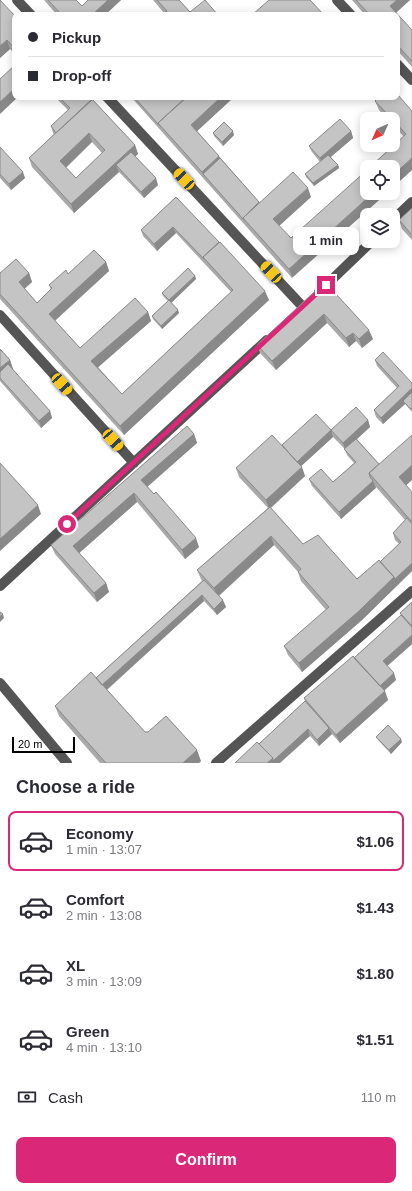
<!DOCTYPE html>
<html lang="en">
<head>
<meta charset="utf-8">
<style>
	:root { --surface:#fff; --page:#f7f7f7; --text:#2b2b33; --muted:#7c7c81; --line:#e1e1e2; --accent:#db2777 }
	body { margin:0; font-family:Helvetica,sans-serif; background:var(--page); color:var(--text); height:100vh; display:flex; flex-direction:column; font-size:15px; white-space:nowrap }
	* { box-sizing:border-box; margin:0 }
	p { font-size:13px; color:var(--muted) }
	.icon { flex:none; width:22px; height:22px; fill:none; stroke:currentColor; stroke-width:2; stroke-linecap:round; stroke-linejoin:round }
	.map { position:relative; height:763px; overflow:hidden }
	.details { display:flex; flex-direction:column; background:var(--surface); flex:1 }
	.details>* { flex:none }
	.hud { position:absolute; left:12px; top:12px; width:388px; height:88px; border-radius:8px; box-shadow:0 2px 10px #0003; display:grid; align-content:center; height:88px; padding:0 16px; background:var(--surface) }
	.needle { width:26px; rotate:225deg }
	.fabs { position:absolute; left:360px; top:112px; display:grid; gap:8px }
	.fabs a { display:grid; place-items:center; width:40px; height:40px; border-radius:8px; background:var(--surface); box-shadow:0 2px 10px #0003; font-size:20px }
	.scale { position:absolute; left:12px; bottom:10px; width:63px; box-sizing:border-box; padding-left:4px; border:2px solid #000; border-top:0; font-size:11px; line-height:14px; white-space:nowrap; color:#000; -webkit-text-stroke:3px #fff; paint-order:stroke }
	.end { position:absolute; width:18px; height:18px; margin:-9px; border:5px solid #db2777; background:#fff; box-shadow:0 0 0 2px #fff }
	.from { border-radius:50% }
	.bubble { position:absolute; height:28px; border-radius:8px; background:var(--surface); box-shadow:0 2px 10px #0003; font-size:13px; font-weight:700; line-height:28px; text-align:center }
	.car { position:absolute; width:12px; height:24px; margin:-12px -6px; border-radius:5px; box-shadow:0 0 3px 1px #0007; background:linear-gradient(#f5c518 24%,#345 0 40%,#f5c518 0 76%,#345 0 86%,#f5c518 0) }
	.hud b { display:flex; align-items:center; gap:14px; height:38px; font-size:15px }
	.hud b+b { border-top:1px solid var(--line) }
	.hud i { width:10px; height:10px; background:var(--text) }
	ul { padding:0; list-style:none }
	li { display:flex; align-items:center; gap:12px; height:60px; margin:0 8px 6px; padding:0 8px; border:2px solid transparent; border-radius:8px }
	li div { flex:1 }
	li b { display:block; font-size:15px }
	li em { font-style:normal; font-weight:700 }
	li.on { border-color:var(--accent) }
	li>.icon { width:36px; height:36px; stroke-width:1.5 }
	h2 { padding:0 16px; font-size:18px; line-height:48px }
	.pay { display:flex; align-items:center; gap:10px; height:44px; padding:0 16px; font-size:15px }
	.pay p { margin-inline-start:auto }
	.cta { display:flex; gap:8px; margin-top:auto; padding:8px 16px }
	.cta a { flex:1; height:46px; border-radius:8px; background:var(--accent); color:#fff; font-size:16px; font-weight:700; line-height:46px; text-align:center }
	.map>svg:first-child { display:block }
	.lines { fill:none; stroke-linecap:round; stroke-linejoin:round }
	.minor { stroke:#555; stroke-width:10 }
	.wall { fill:#a9a9a9; fill-rule:evenodd }
	.shaded-wall { fill:#898989 }
	.building { fill:#c4c4c4; stroke:#898989; fill-rule:evenodd }
	.route { stroke:#db2777; stroke-width:5 }
</style>
</head>
<body>
<div class="map">
<svg width="412" height="763" viewBox="0 0 412 763">
	<rect width="100%" height="100%" fill="#fff"/>
	<g class="lines">
		<path class="minor" d="M17 0 31 15
			M337 0 351 15
			M397 64 412 80
			M107 97 303 307
			M393 220 412 202
			M319 292 372 241
			M0 315 134 463
			M0 586 267 340
			M0 683 67 763
			M216 763 412 591"/>
	</g>
	<path class="wall" d="M44 0H76L82 6 88 0H121L105 15H57Z
		M153 0H179L190 12 218 15H162L164 13Z
		M352 0H410L396 13 412 30V67L397 50V15H365Z
		M15 16V54L10 49 0 58Z
		M55 97H89L135 145 138 154 135 156 158 185 144 198 119 172 74 213 32 167 29 158 54 134 53 133 51 126 68 110ZM92 142 102 153 76 178 66 168Z
		M131 97H184L185 98 187 97H234L197 131 259 202 311 197 279 225 292 278Z
		M375 101 412 111V170L393 187V167L404 137 393 125V119H387L379 110Z
		M351 131 353 138 331 157 338 165 339 168 314 186 306 177 305 174 320 162 312 152 309 146Z
		M213 133 234 135 223 146 214 136Z
		M0 147 25 178 11 190 0 178Z
		M176 197 269 300 124 435 0 299V273H29L32 282 24 289 37 303 51 290 49 285 68 274 106 262 109 271 55 321 80 348 148 312 151 321 98 367 122 394 231 292 176 233 157 251 143 236 141 230Z
		M412 208V240L402 229 399 220Z
		M195 276 196 279 171 303 179 313 162 329 153 319 152 316 168 301 163 296 162 293Z
		M325 282 373 339 362 348 356 341 349 347 327 323 276 370 260 353 257 345Z
		M0 349 10 360 13 369H12L50 411 52 418 41 428 0 381Z
		M375 360 412 383V412L405 404 383 424 376 417 374 410 397 388 377 366Z
		M368 420 370 427 357 439 379 464 412 480 406 485 412 492V571L362 620 302 672 288 655 284 646 326 610 301 581 298 572 274 545 219 596 226 607 217 615 204 601 107 690 145 732 201 761 199 763H100L59 716 55 706 96 678 202 581 201 579 197 570 268 508 239 477 236 468 282 445 331 430ZM333 437 345 449 347 455 354 463 333 482 309 479 312 486 341 519 376 487 405 520 393 533 395 540 399 544 380 562 357 579 303 544 271 508 305 476 301 466Z
		M194 434 197 443 147 486 199 547 185 559 137 502 79 553 106 583 109 592 97 602 55 554 51 545Z
		M412 602V644L387 666 396 680 384 691 388 700 340 743 332 734 319 746 310 736 259 744 305 701 304 698 354 658 401 615 400 613Z
		M376 737 402 742 391 754 378 740Z"/>
	<path class="shaded-wall" d="M108 0H121L105 15H92Z
		M397 0H410L393 15 390 6Z
		M190 12 191 15H186Z
		M7 40 10 49 0 58V46Z
		M15 88V97H18L0 114V102Z
		M221 97H234L194 134 191 125Z
		M233 131 234 135 223 146 222 142Z
		M351 131 353 138 322 164 320 158Z
		M89 133 92 142 63 170 60 161Z
		M135 145 138 154 121 170 116 165 119 172 74 213 71 204Z
		M219 156 223 165 203 174 202 172Z
		M412 158V170L393 187V175Z
		M338 165 339 168 314 186 313 183Z
		M23 172 25 178 11 190 9 184Z
		M156 178 158 185 144 198 141 192Z
		M308 188 311 197 277 228 273 219Z
		M373 193H387L292 278 289 269Z
		M173 227 176 233 157 251 154 244Z
		M106 262 109 271 52 323 49 314Z
		M29 273 32 282 22 291 19 282Z
		M195 276 196 279 170 304 169 300Z
		M265 291 269 300 124 435 120 426Z
		M178 310 179 313 162 329 161 326Z
		M148 312 151 321 95 370 91 361Z
		M324 314 327 323 276 370 272 361Z
		M369 330 373 339 362 348 359 339Z
		M353 333 356 341 349 347 346 338Z
		M10 360 13 369 1 379 0 378V368Z
		M412 388V397L403 401 405 404 383 424 381 418Z
		M50 411 52 418 41 428 39 421Z
		M368 420 370 427 345 450 343 443Z
		M331 430 333 437 298 469 296 462Z
		M194 434 197 443 145 489 141 480Z
		M412 465V480L403 488 399 477Z
		M302 467 305 476 269 509 266 500Z
		M373 481 376 488 341 519 339 512Z
		M134 493 137 502 77 555 73 546Z
		M38 505 41 514 0 551V539Z
		M271 536 274 545 217 597 214 588Z
		M196 538 199 547 185 559 182 550Z
		M412 563V571L362 620 302 672 299 663 394 577Z
		M106 583 109 592 97 602 94 593Z
		M202 595 204 601 104 692 101 686Z
		M223 600 226 607 217 615 214 609Z
		M3 614 4 618 0 622V617Z
		M412 635V644L385 668 383 661Z
		M394 673 396 680 381 693 379 687Z
		M385 691 388 700 340 743 336 735Z
		M329 728 332 734 319 746 317 740Z
		M308 729 310 736 280 763H267Z
		M401 739 402 742 391 754 389 750Z
		M197 750 201 761 199 763H183Z"/>
	<path class="building" d="M0 0 15 16V49L7 40 0 46Z
		M48 0H76L82 6 88 0H108L92 15H62Z
		M157 0H179L190 12 205 0 218 15H193L190 12 186 15H162L167 11Z
		M269 0H310L324 15H252Z
		M356 0H397L390 6 412 30V61L397 45V15H370Z
		M15 65V88L0 102V79Z
		M397 94 412 111V158L393 175V167H370L406 134 393 120V119H392L375 101 379 97H397Z
		M59 97H89L92 100 56 133 51 126 70 108Z
		M134 97H184L185 98 158 123 159 125Z
		M187 97H221L191 125 219 156 202 172 158 123Z
		M92 99 135 145 71 204 29 158ZM89 133 105 150 76 178 60 161Z
		M340 119 351 131 320 158 309 146Z
		M224 122 233 131 222 142 213 133Z
		M0 147 23 172 9 184 0 174Z
		M131 152 156 178 141 192 116 165Z
		M328 155 338 165 313 183 305 174Z
		M220 158 259 202 243 218 244 220 203 174Z
		M367 170V193H373L289 269 243 218 293 172 308 188 273 219 291 238Z
		M176 197 219 242 203 257 204 259 173 227 154 244 141 230Z
		M412 208V235L399 220Z
		M220 242 265 291 120 426 0 294V273L16 259 29 273 19 282 37 303 52 288 49 285 66 270 68 274 94 250 106 262 49 314 80 348 135 298 148 312 91 361 122 394 233 290 203 257Z
		M188 268 195 276 169 300 162 293Z
		M325 282 369 330 359 339 353 333 346 338 324 314 272 361 257 345Z
		M169 300 178 310 161 326 152 316Z
		M0 349 10 360 0 368Z
		M383 352 412 383V388L381 418 374 410 399 386 375 360Z
		M8 364 50 411 39 421 0 378V372Z
		M412 392V410L403 401Z
		M356 407 368 420 343 443 331 430Z
		M316 414 331 430 297 462 282 445Z
		M187 426 194 434 141 480 154 494 156 492 196 538 182 550 134 493 73 546 106 583 94 593 51 545Z
		M272 435 302 467 266 500 236 468Z
		M412 435V465L399 477 412 492V522L369 473Z
		M356 439 379 464 369 473 370 477 373 481 339 512 309 479 321 469 333 482 356 462 344 449Z
		M0 463 38 505 0 539Z
		M270 507 303 544 318 535 357 579 379 560 394 577 359 611 299 663 284 646 329 607 298 572 301 569 271 536 214 588 197 570Z
		M407 518 412 524V563L395 579 394 577 380 562 401 542 393 533Z
		M204 580 223 600 214 609 202 595 102 685 96 678Z
		M412 602V626L400 613Z
		M0 612 3 614 0 617Z
		M401 615 412 627V635L383 661 394 673 380 686 354 658Z
		M353 656 385 691 336 735 304 698Z
		M91 672 145 732H148L166 716 197 750 183 763H106L55 706Z
		M305 701 329 728 317 740 308 729 273 761V758L259 744Z
		M388 725 401 739 389 750 376 737Z
		M257 742 273 758 267 763H235Z"/>
	<g class="lines">
		<path class="route" d="M67 524 326 285"/>
	</g>
</svg>
<div class="fabs">
<a><svg class="needle" viewBox="-14 -14 28 28"><path d="M0-13l5 13h-10z" fill="#e53935"/><path d="M0 13l5-13h-10z" fill="#7c7c81"/></svg></a>
<a><svg class="icon" aria-label="locate" viewBox="0 0 24 24"><circle cx="12" cy="12" r="6"/><path d="M12 2v4M12 18v4M2 12h4M18 12h4"/></svg></a>
<a><svg class="icon" aria-label="layers" viewBox="0 0 24 24"><path d="M12 4l9 5-9 5-9-5zM3 14l9 5 9-5"/></svg></a>
</div>
<div class="scale">20 m</div>
<i class="end from" style="left:67px;top:524px"></i>
<i class="end" style="left:326px;top:285px"></i>
<div class="bubble" style="left:293px;top:227px;width:66px">1 min</div>
<i class="car" style="left:184px;top:179px;rotate:317deg"></i>
<i class="car" style="left:271px;top:272px;rotate:317deg"></i>
<i class="car" style="left:62px;top:384px;rotate:138deg"></i>
<i class="car" style="left:113px;top:440px;rotate:138deg"></i>
<div class="hud">
<b><i class="from"></i>Pickup</b>
<b><i></i>Drop-off</b>
</div>
</div>
<section class="details">
<h2>Choose a ride</h2>
<ul>
<li class="on"><svg class="icon" aria-label="car" viewBox="0 0 24 24"><path d="M5 17H2v-5l4-1 3-4h7l3 4 3 1v5h-3M9 17h6M6 11h13"/><circle cx="7" cy="17" r="2"/><circle cx="17" cy="17" r="2"/></svg><div><b>Economy</b><p>1 min · 13:07</p></div><em>$1.06</em></li>
<li><svg class="icon" aria-label="car" viewBox="0 0 24 24"><path d="M5 17H2v-5l4-1 3-4h7l3 4 3 1v5h-3M9 17h6M6 11h13"/><circle cx="7" cy="17" r="2"/><circle cx="17" cy="17" r="2"/></svg><div><b>Comfort</b><p>2 min · 13:08</p></div><em>$1.43</em></li>
<li><svg class="icon" aria-label="car" viewBox="0 0 24 24"><path d="M5 17H2v-5l4-1 3-4h7l3 4 3 1v5h-3M9 17h6M6 11h13"/><circle cx="7" cy="17" r="2"/><circle cx="17" cy="17" r="2"/></svg><div><b>XL</b><p>3 min · 13:09</p></div><em>$1.80</em></li>
<li><svg class="icon" aria-label="car" viewBox="0 0 24 24"><path d="M5 17H2v-5l4-1 3-4h7l3 4 3 1v5h-3M9 17h6M6 11h13"/><circle cx="7" cy="17" r="2"/><circle cx="17" cy="17" r="2"/></svg><div><b>Green</b><p>4 min · 13:10</p></div><em>$1.51</em></li>
</ul>
<div class="pay"><svg class="icon" aria-label="cash" viewBox="0 0 24 24"><path d="M3 7h18v10H3z"/><circle cx="12" cy="12" r="2"/></svg>Cash<p>110 m</p></div>
<div class="cta"><a>Confirm</a></div>
</section>
</body>
</html>
